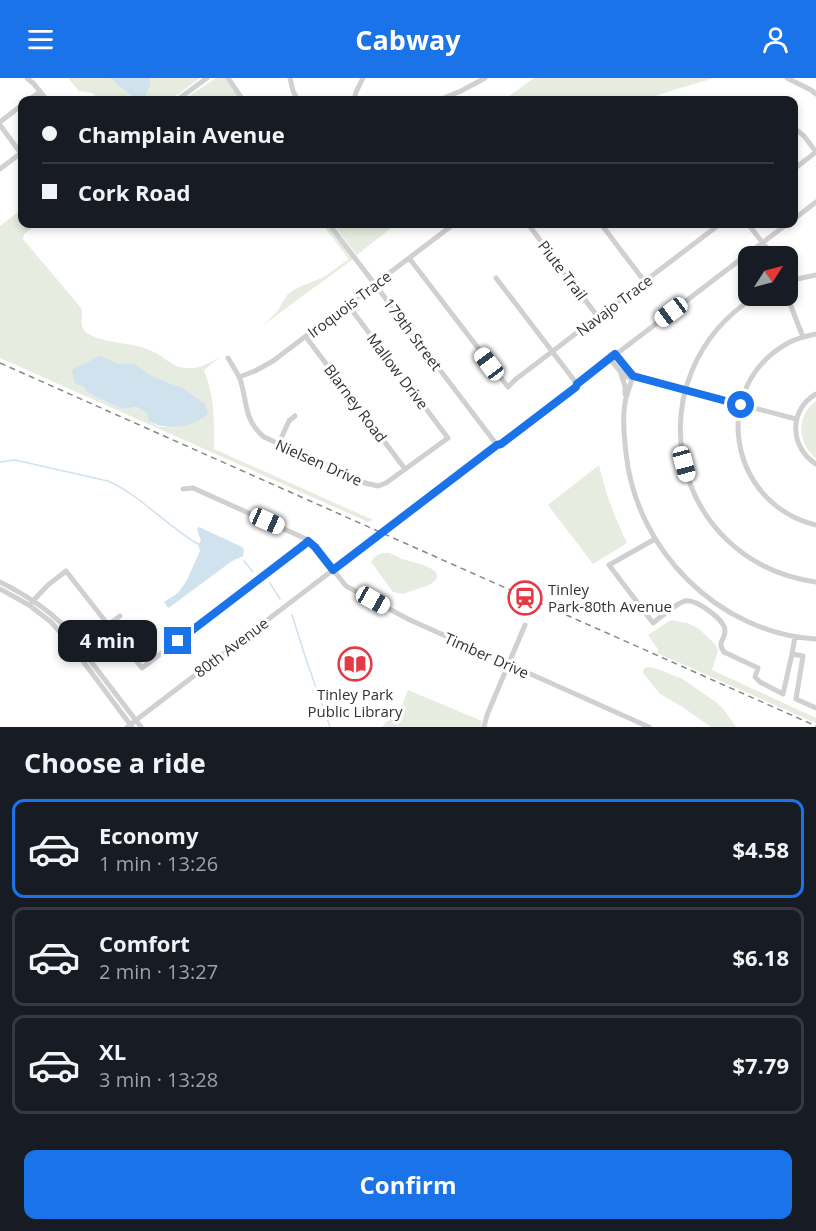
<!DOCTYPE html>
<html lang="en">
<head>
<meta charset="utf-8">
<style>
	:root { --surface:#171b24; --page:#20242c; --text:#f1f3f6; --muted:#9ea1a6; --line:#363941; --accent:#1a73e8 }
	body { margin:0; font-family:"Open Sans",sans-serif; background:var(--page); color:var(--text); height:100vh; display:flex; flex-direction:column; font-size:22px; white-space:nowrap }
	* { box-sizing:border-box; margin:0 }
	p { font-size:20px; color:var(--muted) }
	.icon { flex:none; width:33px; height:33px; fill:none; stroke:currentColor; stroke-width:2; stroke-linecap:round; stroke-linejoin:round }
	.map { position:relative; height:649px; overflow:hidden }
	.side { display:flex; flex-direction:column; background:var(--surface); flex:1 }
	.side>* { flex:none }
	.hud { position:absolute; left:18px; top:18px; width:780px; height:132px; border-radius:12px; box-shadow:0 3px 9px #0003; display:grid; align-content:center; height:132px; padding:0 24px; background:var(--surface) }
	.needle { width:39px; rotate:54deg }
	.tools { position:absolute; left:738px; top:168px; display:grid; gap:12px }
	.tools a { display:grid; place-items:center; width:60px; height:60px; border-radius:12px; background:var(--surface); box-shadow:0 3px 9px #0003; font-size:30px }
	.end { position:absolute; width:27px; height:27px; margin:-14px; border:8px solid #1a73e8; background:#fff; box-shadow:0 0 0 3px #fff }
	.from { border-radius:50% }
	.bubble { position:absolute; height:42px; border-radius:12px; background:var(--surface); box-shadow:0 3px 9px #0003; font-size:20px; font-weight:700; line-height:42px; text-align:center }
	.car { position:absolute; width:18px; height:36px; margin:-18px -9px; border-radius:8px; box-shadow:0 0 4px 2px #0007; background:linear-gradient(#fff 24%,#345 0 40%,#fff 0 76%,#345 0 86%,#fff 0) }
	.hud b { display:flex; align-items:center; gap:21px; height:57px; font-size:22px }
	.hud b+b { border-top:2px solid var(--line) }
	.hud i { width:15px; height:15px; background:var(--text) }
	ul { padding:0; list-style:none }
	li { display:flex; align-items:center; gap:18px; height:99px; margin:0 12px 9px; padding:0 12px; border:3px solid var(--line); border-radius:12px }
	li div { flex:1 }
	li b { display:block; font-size:22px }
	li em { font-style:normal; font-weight:700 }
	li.selected { border-color:var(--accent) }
	li>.icon { width:54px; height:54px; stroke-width:1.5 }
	h2 { padding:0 24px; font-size:27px; line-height:72px }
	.button { display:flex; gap:12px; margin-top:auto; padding:12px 24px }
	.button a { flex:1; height:69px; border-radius:12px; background:var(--accent); color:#fff; font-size:24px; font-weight:700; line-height:69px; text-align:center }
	header { display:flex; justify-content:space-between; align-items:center; height:78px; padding:0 24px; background:var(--accent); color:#fff; font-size:27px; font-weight:700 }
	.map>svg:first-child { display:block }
	.green { fill:#e6ecdf; fill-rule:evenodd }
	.water { fill:#cfe2ee }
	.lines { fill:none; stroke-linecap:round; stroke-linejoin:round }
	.stream { stroke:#cfe2ee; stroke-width:1.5 }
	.minor { stroke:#d0d0d0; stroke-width:5 }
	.rail { stroke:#888; stroke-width:1.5; stroke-dasharray:6 4.5; stroke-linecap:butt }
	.route { stroke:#1a73e8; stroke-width:8 }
	.labels { text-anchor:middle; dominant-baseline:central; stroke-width:6; stroke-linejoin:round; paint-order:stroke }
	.street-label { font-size:15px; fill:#333; stroke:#fff }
	.poi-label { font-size:15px; fill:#333; stroke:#fff; text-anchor:start }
</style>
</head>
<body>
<header><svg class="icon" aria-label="menu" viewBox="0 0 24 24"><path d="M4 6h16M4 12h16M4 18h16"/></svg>Cabway<svg class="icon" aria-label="person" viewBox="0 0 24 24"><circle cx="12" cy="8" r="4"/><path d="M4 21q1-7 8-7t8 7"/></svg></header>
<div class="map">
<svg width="816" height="649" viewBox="0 0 816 649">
	<rect width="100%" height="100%" fill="#fff"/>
	<path class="green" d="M68 0H200L170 22H99L93 15 79 13Z
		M216 0H225L240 22H183Z
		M534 0H714L667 14 644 22H504Z
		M22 131V146H37L24 156 23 161 81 230C84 237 79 246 84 252 92 263 125 265 138 268 144 270 150 272 156 275 165 280 173 289 185 290 197 292 209 285 220 279L204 292C215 320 214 341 214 371L373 442 368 444 0 280V148ZM119 286 134 287 152 298 169 305 181 309 176 349H160L148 343 147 335 135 329 122 331 88 315 83 308Z
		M322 146H326L353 181 262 248 276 235 288 216 297 210 324 199 349 181Z
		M333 146H396L357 177Z
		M816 323V380C797 365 796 337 816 323Z
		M599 387C606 417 614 437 627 465L593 486 548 427Z
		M389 475C394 477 398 479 402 481 412 484 455 492 429 507L403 516 393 514 371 484C375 476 381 475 389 475Z
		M671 542 687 545 698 550 715 566 718 573 712 592 816 640V645L657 575 658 571 648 557Z
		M650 589C661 591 670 597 681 600L717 625 724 632 736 649H711L681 628 660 616 643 595 644 590Z
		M408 612 482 643 481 649H382L386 644 398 638Z"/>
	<path class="water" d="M111 0H150V7L145 18 137 21 118 7Z
		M99 278 119 286H134L152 298 169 305 181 309 205 326 208 336C192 350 167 353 148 343L147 335 136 329 122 331 88 315 83 308 75 306 72 292Z
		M199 449 242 469 244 472 243 478 232 483 170 529 168 530 164 524 178 515 187 502 200 473 198 466 201 463 197 451Z"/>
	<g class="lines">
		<path class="stream" d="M0 384 15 382 108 403C140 417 167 448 198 466
			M244 483 253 494
			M270 505 280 521
			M292 537 306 581 330 649"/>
		<path class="minor" d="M27 0 34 6 47 22
			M228 0 243 22
			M290 0 293 13 298 22
			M787 0 811 12 816 16
			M28 22 40 14
			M177 22 207 0
			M354 22 356 14 363 0
			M439 22 461 13 485 0
			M0 44 22 27
			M0 47 22 77
			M794 50 804 58 816 74
			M0 91 21 75
			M794 91 816 74
			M794 141 816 124
			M329 146 497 367
			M528 146 598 239
			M601 146 645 204
			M748 146 773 178
			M409 180 508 309 516 301 720 146
			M496 200 577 306
			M788 203 816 197
			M756 218C631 297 668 483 816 504
			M787 218 803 259
			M816 256C807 258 798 260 790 264 708 307 728 426 816 447
			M306 259 405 391
			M616 276 633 298
			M228 280C232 287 237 294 240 301 248 325 243 341 264 359L365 405 378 408 386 405 448 360 348 227
			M610 281 619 292 627 299 633 298 796 341
			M621 296 625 308V316
			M633 298C631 305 628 313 626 320 622 337 624 357 626 375 636 472 718 555 816 561
			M239 299 255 293 273 283 454 146
			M816 316C788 332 790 370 816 386
			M278 367 289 343 295 338
			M183 411 193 410 304 460 315 469 346 508 410 542 649 649
			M655 461 609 487 653 545C661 539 676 525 685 523 696 521 724 541 725 552 726 562 716 563 724 574L758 590 755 599 760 604 783 616 792 576 803 578 796 621 816 630
			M0 504C24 516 44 528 63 547L141 649
			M0 511 29 527 51 544 68 563 132 649
			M29 527 48 507 66 493 142 590 305 466 308 463
			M108 547 120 538
			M792 576 795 559
			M127 649 497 367 501 366 576 309 577 306 787 146
			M484 649 487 637 525 547"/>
		<path class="rail" d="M0 285 816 648"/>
	</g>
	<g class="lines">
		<path class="route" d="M178 563 305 466 308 463 315 469 333 492 497 367 501 366 576 309 577 306 615 276 633 298 741 327"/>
	</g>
	<defs>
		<g id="station-ring" transform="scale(1.725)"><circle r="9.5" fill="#fff" stroke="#e63946" stroke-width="1.5"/><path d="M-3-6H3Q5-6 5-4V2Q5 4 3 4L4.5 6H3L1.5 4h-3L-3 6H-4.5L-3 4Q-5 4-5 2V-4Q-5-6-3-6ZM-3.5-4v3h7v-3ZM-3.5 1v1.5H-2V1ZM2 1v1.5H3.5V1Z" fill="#e63946"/></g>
		<g id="library-ring" transform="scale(1.725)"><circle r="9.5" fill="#fff" stroke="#e63946" stroke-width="1.5"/><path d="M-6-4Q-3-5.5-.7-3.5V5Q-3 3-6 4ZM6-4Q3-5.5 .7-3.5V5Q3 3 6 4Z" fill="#e63946"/></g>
	</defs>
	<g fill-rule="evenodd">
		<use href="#station-ring" x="525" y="520"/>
		<use href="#library-ring" x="355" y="586"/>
	</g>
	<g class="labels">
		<g class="street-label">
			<text transform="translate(563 192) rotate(53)">Piute Trail</text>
			<text transform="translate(349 226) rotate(-37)">Iroquois Trace</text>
			<text transform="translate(614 227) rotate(-37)">Navajo Trace</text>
			<text transform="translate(413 256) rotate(53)">179th Street</text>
			<text transform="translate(398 293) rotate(53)">Mallow Drive</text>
			<text transform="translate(356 325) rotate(53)">Blarney Road</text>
			<text transform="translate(319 384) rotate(24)">Nielsen Drive</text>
			<text transform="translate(231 569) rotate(-37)">80th Avenue</text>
			<text transform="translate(487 577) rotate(24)">Timber Drive</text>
		</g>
		<g class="poi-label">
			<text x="548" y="511">Tinley<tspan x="548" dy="17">Park-80th Avenue</tspan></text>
			<text x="355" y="616" text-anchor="middle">Tinley Park<tspan x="355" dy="17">Public Library</tspan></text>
		</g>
	</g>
</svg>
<div class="tools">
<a><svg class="needle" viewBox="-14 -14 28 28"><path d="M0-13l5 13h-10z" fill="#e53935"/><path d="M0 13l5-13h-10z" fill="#9ea1a6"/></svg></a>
</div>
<i class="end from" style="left:741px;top:327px"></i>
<i class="end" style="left:178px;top:563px"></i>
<div class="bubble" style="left:58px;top:542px;width:99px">4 min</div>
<i class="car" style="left:671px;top:234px;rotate:233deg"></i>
<i class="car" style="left:489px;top:286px;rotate:323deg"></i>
<i class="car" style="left:684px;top:386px;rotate:165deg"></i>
<i class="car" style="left:267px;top:443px;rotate:114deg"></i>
<i class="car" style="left:373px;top:522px;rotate:119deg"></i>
<div class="hud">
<b><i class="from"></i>Champlain Avenue</b>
<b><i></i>Cork Road</b>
</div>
</div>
<section class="side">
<h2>Choose a ride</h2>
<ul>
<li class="selected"><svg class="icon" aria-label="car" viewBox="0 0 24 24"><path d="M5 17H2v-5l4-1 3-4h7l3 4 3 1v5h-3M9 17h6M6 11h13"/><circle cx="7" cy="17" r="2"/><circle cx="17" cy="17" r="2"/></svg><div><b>Economy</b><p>1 min · 13:26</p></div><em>$4.58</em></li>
<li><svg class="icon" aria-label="car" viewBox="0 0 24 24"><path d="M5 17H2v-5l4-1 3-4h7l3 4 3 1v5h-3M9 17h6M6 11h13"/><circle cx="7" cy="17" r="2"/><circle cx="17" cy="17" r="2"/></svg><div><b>Comfort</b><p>2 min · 13:27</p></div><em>$6.18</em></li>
<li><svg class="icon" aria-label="car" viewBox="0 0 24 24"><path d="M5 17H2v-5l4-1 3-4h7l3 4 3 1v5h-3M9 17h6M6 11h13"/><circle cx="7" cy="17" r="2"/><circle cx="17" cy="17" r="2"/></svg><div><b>XL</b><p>3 min · 13:28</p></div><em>$7.79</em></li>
</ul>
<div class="button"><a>Confirm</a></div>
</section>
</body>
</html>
